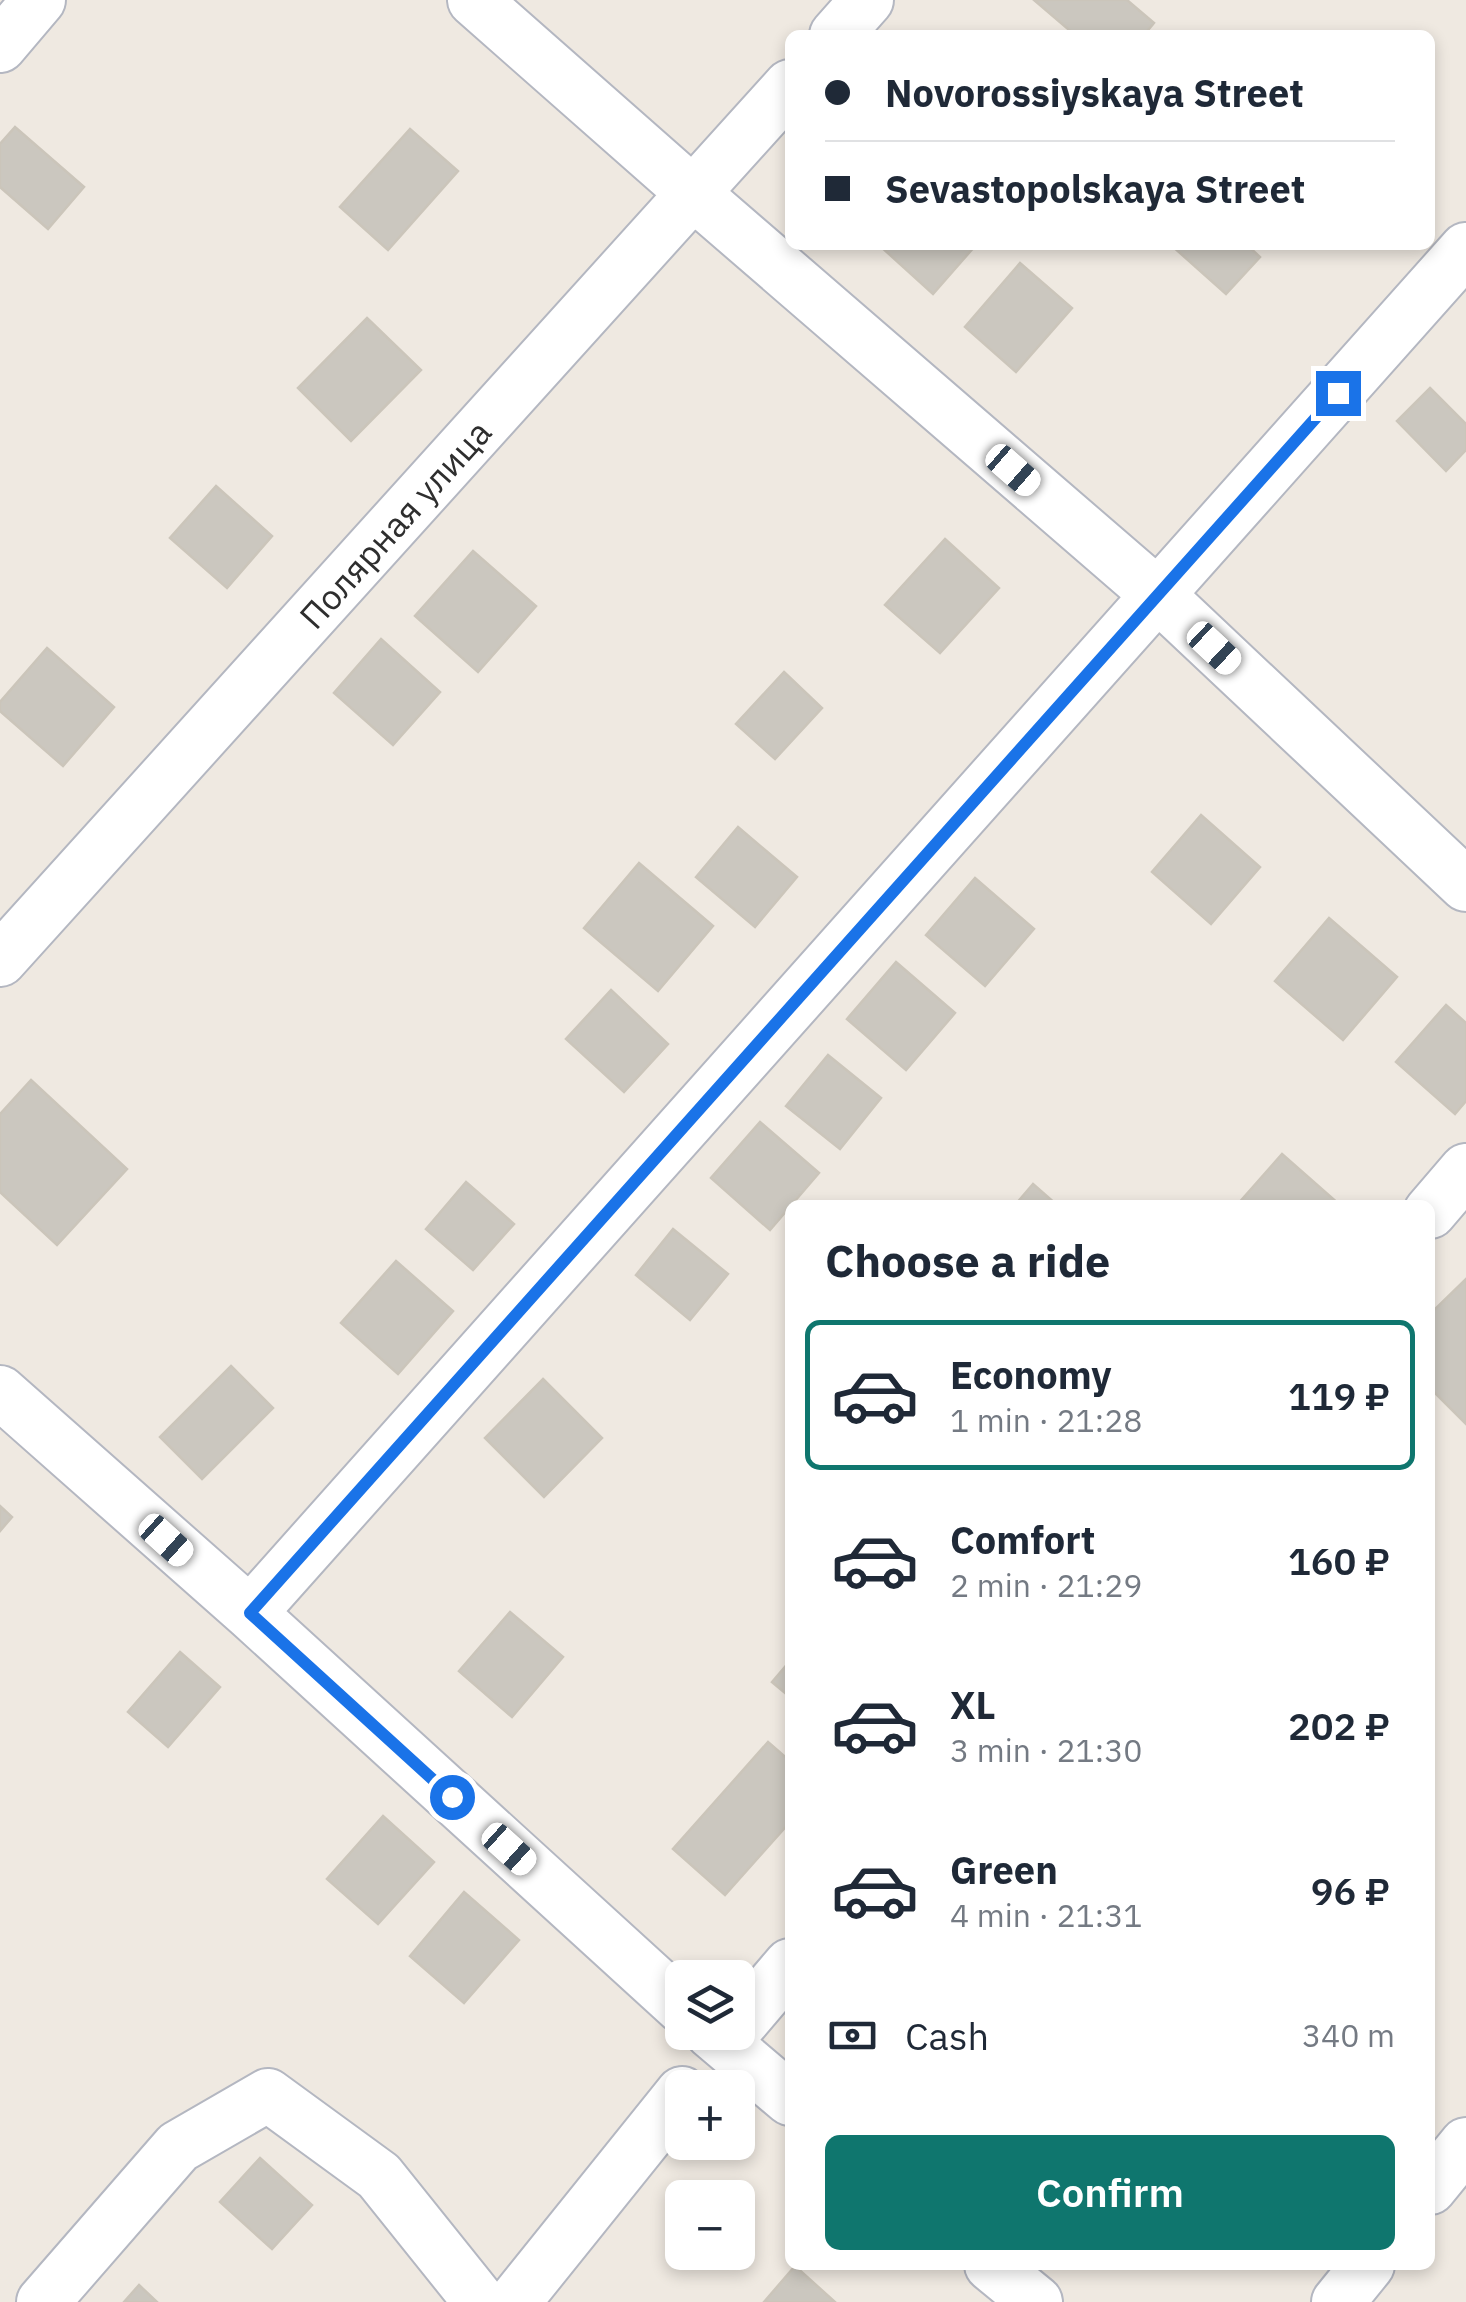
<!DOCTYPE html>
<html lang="en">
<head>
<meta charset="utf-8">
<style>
	:root { --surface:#fff; --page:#f6f6f7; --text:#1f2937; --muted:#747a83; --line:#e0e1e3; --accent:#0f766e }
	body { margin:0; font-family:"IBM Plex Sans",sans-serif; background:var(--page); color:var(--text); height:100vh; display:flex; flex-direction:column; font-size:38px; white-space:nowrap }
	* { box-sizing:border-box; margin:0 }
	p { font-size:32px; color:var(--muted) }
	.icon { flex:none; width:55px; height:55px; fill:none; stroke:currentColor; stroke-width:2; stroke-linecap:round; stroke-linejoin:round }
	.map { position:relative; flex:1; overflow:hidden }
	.drawer { position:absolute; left:785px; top:1200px; width:650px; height:1070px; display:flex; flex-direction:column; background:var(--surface); border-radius:15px; box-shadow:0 5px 15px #0003 }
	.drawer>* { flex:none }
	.top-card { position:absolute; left:785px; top:30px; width:650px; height:220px; border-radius:15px; box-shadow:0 5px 15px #0003; display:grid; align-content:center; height:220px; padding:0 40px; background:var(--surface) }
	.buttons { position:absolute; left:665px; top:1960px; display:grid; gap:20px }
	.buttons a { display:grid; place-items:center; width:90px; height:90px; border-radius:15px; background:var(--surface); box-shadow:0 5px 15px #0003; font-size:50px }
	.end { position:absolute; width:45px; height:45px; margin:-22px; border:12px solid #1a73e8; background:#fff; box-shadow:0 0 0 5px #fff }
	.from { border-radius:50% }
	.car { position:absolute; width:30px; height:60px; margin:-30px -15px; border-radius:12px; box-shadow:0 0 8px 2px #0007; background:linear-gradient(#fff 24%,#345 0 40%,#fff 0 76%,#345 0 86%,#fff 0) }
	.top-card b { display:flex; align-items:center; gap:35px; height:95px; font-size:38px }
	.top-card b+b { border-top:2px solid var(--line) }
	.top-card i { width:25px; height:25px; background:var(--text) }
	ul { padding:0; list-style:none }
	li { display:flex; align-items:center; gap:30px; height:150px; margin:0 20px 15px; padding:0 20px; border:5px solid transparent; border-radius:15px }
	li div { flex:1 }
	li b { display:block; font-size:38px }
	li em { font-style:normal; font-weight:600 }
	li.current { border-color:var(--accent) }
	li>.icon { width:90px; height:90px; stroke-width:1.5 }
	h2 { padding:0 40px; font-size:45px; line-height:120px }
	.pay { display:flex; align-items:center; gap:25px; height:110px; padding:0 40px; font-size:38px }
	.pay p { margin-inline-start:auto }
	.action { display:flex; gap:20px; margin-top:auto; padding:20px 40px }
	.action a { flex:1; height:115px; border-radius:15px; background:var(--accent); color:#fff; font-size:40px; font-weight:600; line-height:115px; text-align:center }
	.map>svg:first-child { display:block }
	.building { fill:#cbc7bf; stroke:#cbc5ba; stroke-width:2.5 }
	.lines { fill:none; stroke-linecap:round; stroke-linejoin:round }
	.minor-casing { stroke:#b4b7c1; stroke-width:56 }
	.minor { stroke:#fff; stroke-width:52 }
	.route { stroke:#1a73e8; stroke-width:12 }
	.labels { text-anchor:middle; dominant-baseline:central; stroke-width:9; stroke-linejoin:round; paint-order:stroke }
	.street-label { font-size:35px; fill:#2e2e2e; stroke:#fff }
</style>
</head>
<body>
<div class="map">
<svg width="1466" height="2302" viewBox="0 0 1466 2302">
	<rect width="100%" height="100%" fill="#efe9e1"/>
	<path class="building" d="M1034 0H1127L1154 23 1144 35H1075Z
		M15 127 84 187 48 229 0 187V144Z
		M410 129 458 171 388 250 340 207Z
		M879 245H974L975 246 933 294Z
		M1171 245H1247L1260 257 1226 294Z
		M1020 263 1072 308 1016 372 965 327Z
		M367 318 421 370 351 441 298 388Z
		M1430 388 1466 424V450L1446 471 1397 421Z
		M216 486 272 536 227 588 170 538Z
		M945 539 999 588 940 653 885 605Z
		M473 551 536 606 478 672 415 616Z
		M381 639 440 692 393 745 334 693Z
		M47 648 114 707 63 766 0 711V702Z
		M784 672 822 708 775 759 736 724Z
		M1201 815 1260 867 1211 924 1152 872Z
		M738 827 797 877 755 927 696 877Z
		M639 863 713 926 658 991 584 928Z
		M975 878 1034 929 985 986 926 935Z
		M1329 918 1397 977 1343 1040 1275 981Z
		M896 962 955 1013 906 1070 847 1019Z
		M611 990 668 1044 624 1092 566 1039Z
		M1446 1005 1466 1023V1101L1455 1114 1396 1062Z
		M828 1055 881 1098 840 1149 786 1106Z
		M31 1080 127 1169 57 1245 0 1192V1114Z
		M760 1122 819 1173 770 1230 711 1178Z
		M1282 1154 1340 1205H1237Z
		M466 1182 514 1224 473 1270 426 1229Z
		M1033 1184 1057 1205H1015Z
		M673 1229 728 1274 690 1320 636 1275Z
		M396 1261 453 1311 398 1374 341 1323Z
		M1466 1279V1424L1430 1388V1314Z
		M231 1366 273 1408 202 1479 160 1437Z
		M543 1379 602 1438 544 1497 485 1438Z
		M0 1506 12 1517 0 1531Z
		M510 1612 563 1657 512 1717 459 1671Z
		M180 1652 220 1687 168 1747 128 1712Z
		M790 1661V1697L772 1682Z
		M768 1742 790 1761V1822L725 1895 673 1849Z
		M383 1816 434 1862 378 1924 327 1879Z
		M464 1892 519 1940 464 2003 410 1956Z
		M260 2158 312 2205 272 2249 220 2202Z
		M795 2266 835 2302H764Z
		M139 2285 157 2302H124Z"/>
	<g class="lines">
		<g class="minor-casing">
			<path id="minor" d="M474 0 694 194 1158 595 1466 885
				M836 35 867 0
				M0 46 39 0
				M0 960 790 86
				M1430 1212 1466 1170
				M0 1392 250 1613 682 2007
				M250 1613 1466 249
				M738 2026 790 1965
				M711 2032 790 2099
				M1430 2188 1466 2144
				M991 2265 1036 2302
				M43 2302 178 2147 268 2095 379 2176 480 2302
				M514 2302 682 2093
				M1338 2302 1368 2265"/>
		</g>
		<use href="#minor" class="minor"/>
	</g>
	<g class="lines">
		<path class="route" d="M452 1797 250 1613 1338 393"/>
	</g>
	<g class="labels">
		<g class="street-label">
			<text transform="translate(395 524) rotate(-48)">Полярная улица</text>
		</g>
	</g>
</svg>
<div class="buttons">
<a><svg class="icon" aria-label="layers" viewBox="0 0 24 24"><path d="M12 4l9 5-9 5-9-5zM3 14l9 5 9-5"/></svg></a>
<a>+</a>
<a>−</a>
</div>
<i class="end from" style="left:452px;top:1797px"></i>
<i class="end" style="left:1338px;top:393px"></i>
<i class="car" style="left:1013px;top:470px;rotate:131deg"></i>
<i class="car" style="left:1214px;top:648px;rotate:133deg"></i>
<i class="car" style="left:166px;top:1540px;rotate:132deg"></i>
<i class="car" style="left:509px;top:1849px;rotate:132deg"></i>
<div class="top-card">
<b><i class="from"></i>Novorossiyskaya Street</b>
<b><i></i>Sevastopolskaya Street</b>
</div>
<section class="drawer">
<h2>Choose a ride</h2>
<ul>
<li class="current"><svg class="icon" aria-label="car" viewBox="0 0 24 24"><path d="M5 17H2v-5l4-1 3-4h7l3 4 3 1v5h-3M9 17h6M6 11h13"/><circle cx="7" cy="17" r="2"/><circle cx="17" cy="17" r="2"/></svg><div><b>Economy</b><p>1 min · 21:28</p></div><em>119 ₽</em></li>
<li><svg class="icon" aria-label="car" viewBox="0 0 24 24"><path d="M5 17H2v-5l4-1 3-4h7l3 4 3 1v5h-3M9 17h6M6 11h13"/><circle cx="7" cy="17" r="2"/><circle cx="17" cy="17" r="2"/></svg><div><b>Comfort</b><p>2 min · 21:29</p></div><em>160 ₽</em></li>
<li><svg class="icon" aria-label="car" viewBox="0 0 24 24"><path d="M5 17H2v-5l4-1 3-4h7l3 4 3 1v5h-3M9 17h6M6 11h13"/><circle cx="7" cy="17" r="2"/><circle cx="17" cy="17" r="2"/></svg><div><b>XL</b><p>3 min · 21:30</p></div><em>202 ₽</em></li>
<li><svg class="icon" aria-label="car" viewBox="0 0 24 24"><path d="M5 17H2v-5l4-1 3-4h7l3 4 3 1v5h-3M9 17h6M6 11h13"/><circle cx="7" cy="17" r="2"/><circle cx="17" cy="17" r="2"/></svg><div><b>Green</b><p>4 min · 21:31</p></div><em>96 ₽</em></li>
</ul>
<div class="pay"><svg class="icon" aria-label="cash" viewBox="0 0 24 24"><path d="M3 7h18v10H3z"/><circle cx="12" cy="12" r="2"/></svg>Cash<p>340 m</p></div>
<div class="action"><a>Confirm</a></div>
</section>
</div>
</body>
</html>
